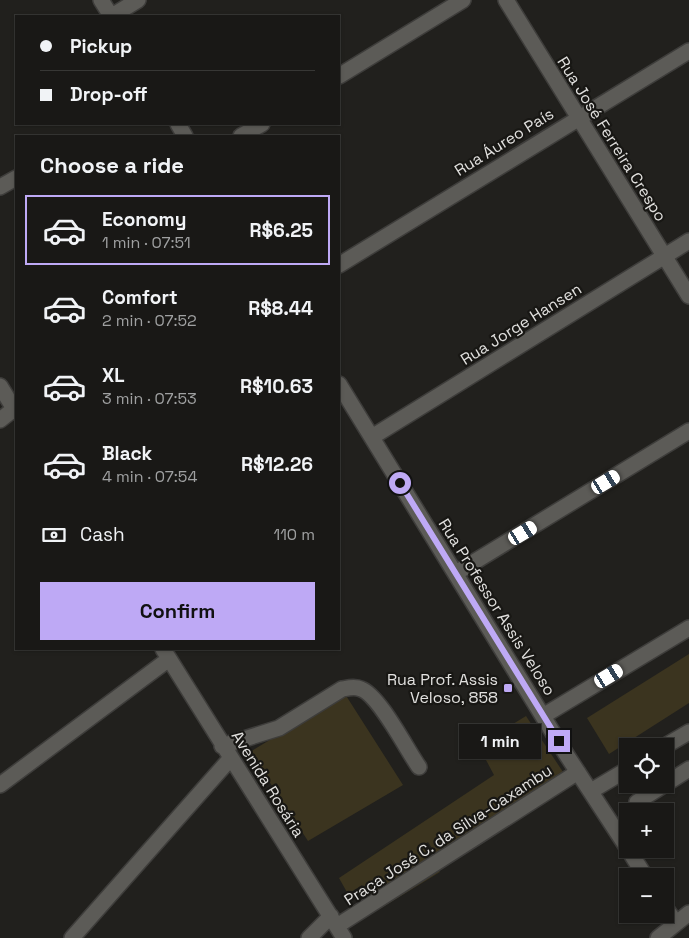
<!DOCTYPE html>
<html lang="en">
<head>
<meta charset="utf-8">
<style>
	:root { --surface:#191816; --page:#22211f; --text:#f1f3f6; --muted:#9fa0a1; --line:#373735; --accent:#bea9f5 }
	body { margin:0; font-family:"Space Grotesk",sans-serif; background:var(--page); color:var(--text); height:100vh; display:flex; flex-direction:column; font-size:19px; white-space:nowrap }
	* { box-sizing:border-box; margin:0 }
	p { font-size:16px; color:var(--muted) }
	.icon { flex:none; width:28px; height:28px; fill:none; stroke:currentColor; stroke-width:2; stroke-linecap:round; stroke-linejoin:round }
	.map { position:relative; flex:1; overflow:hidden }
	.details { position:absolute; left:15px; top:135px; width:325px; height:515px; display:flex; flex-direction:column; background:var(--surface); border-radius:0px; box-shadow:0 1px 4px #0004,0 0 0 1px var(--line) }
	.details>* { flex:none }
	.banner { position:absolute; left:15px; top:15px; width:325px; height:110px; border-radius:0px; box-shadow:0 1px 4px #0004,0 0 0 1px var(--line); display:grid; align-content:center; height:110px; padding:0 25px; background:var(--surface) }
	.buttons { position:absolute; left:619px; top:738px; display:grid; gap:10px }
	.buttons a { display:grid; place-items:center; width:55px; height:55px; border-radius:0px; background:var(--surface); box-shadow:0 1px 4px #0004,0 0 0 1px var(--line); font-size:25px }
	.end { position:absolute; width:22px; height:22px; margin:-11px; border:6px solid #bea9f5; background:#111; box-shadow:0 0 0 2px #111 }
	.from { border-radius:50% }
	.bubble { position:absolute; height:35px; border-radius:0px; background:var(--surface); box-shadow:0 1px 4px #0004,0 0 0 1px var(--line); font-size:16px; font-weight:700; line-height:35px; text-align:center }
	.car { position:absolute; width:15px; height:30px; margin:-15px -8px; border-radius:6px; box-shadow:0 0 4px 1px #0007; background:linear-gradient(#fff 24%,#345 0 40%,#fff 0 76%,#345 0 86%,#fff 0) }
	.banner b { display:flex; align-items:center; gap:18px; height:48px; font-size:19px }
	.banner b+b { border-top:1px solid var(--line) }
	.banner i { width:12px; height:12px; background:var(--text) }
	ul { padding:0; list-style:none }
	li { display:flex; align-items:center; gap:15px; height:70px; margin:0 10px 8px; padding:0 15px; border:2px solid transparent; border-radius:0px }
	li div { flex:1 }
	li b { display:block; font-size:19px }
	li em { font-style:normal; font-weight:700 }
	li.active { border-color:var(--accent) }
	li>.icon { width:45px; height:45px; stroke-width:1.5 }
	h2 { padding:0 25px; font-size:22px; line-height:60px }
	.pay { display:flex; align-items:center; gap:12px; height:55px; padding:0 25px; font-size:19px }
	.pay p { margin-inline-start:auto }
	.action { display:flex; gap:10px; margin-top:auto; padding:10px 25px }
	.action a { flex:1; height:58px; border-radius:0px; background:var(--accent); color:#111; font-size:20px; font-weight:700; line-height:58px; text-align:center }
	.map>svg:first-child { display:block }
	.green { fill:#3b341f }
	.lines { fill:none; stroke-linecap:round; stroke-linejoin:round }
	.minor-casing { stroke:#3e3d3b; stroke-width:18 }
	.minor { stroke:#5c5b57; stroke-width:15 }
	.route { stroke:#bea9f5; stroke-width:6 }
	.poi-dot { fill:#bea9f5; stroke:#181714; stroke-width:2 }
	.labels { text-anchor:middle; dominant-baseline:central; stroke-width:4.5; stroke-linejoin:round; paint-order:stroke }
	.street-label { font-size:16px; fill:#e1e0de; stroke:#181714 }
	.poi-label { font-size:16px; fill:#e1e0de; stroke:#181714; text-anchor:end }
</style>
</head>
<body>
<div class="map">
<svg width="689" height="938" viewBox="0 0 689 938">
	<rect width="100%" height="100%" fill="#21201d"/>
	<path class="green" d="M689 654V703L609 754 587 718Z
		M345 694 403 785 308 841 250 752Z
		M526 716 565 775 439 859 428 842 423 845 440 872 378 910 362 885 348 894 339 878 494 775 478 745Z"/>
	<g class="lines">
		<g class="minor-casing">
			<path id="minor" d="M101 0 111 16
				M506 0 689 296
				M112 16 138 0
				M339 76 463 0
				M178 124 185 136
				M241 136 262 124
				M0 187 16 178
				M339 265 689 51
				M339 384 566 754 628 849
				M0 386 16 412
				M0 420 14 409
				M372 437 689 241
				M456 573 689 431
				M163 649 344 938
				M543 716 689 628
				M222 746 279 728 342 689C348 688 355 686 361 689 379 695 407 750 419 767
				M665 746 689 732
				M0 785 169 659
				M591 791 628 769
				M637 802 689 769
				M628 849 645 876
				M665 907 676 923
				M337 926 578 772
				M72 938 230 759
				M309 938 331 916
				M658 938 689 913"/>
		</g>
		<use href="#minor" class="minor"/>
	</g>
	<g class="lines">
		<path class="route" d="M400 483 559 741"/>
	</g>
	<rect class="poi-dot" x="503" y="683" width="10" height="10" rx="2.5"/>
	<g class="labels">
		<g class="street-label">
			<text transform="translate(612 139) rotate(58)">Rua José Ferreira Crespo</text>
			<text transform="translate(504 142) rotate(-32)">Rua Áureo País</text>
			<text transform="translate(521 324) rotate(-32)">Rua Jorge Hansen</text>
			<text transform="translate(497 607) rotate(58)">Rua Professor Assis Veloso</text>
			<text transform="translate(268 784) rotate(58)">Avenida Rosária</text>
			<text transform="translate(448 835) rotate(-33)">Praça José C. da Silva-Caxambu</text>
		</g>
		<g class="poi-label">
			<text x="498" y="679">Rua Prof. Assis<tspan x="498" dy="18">Veloso, 858</tspan></text>
		</g>
	</g>
</svg>
<div class="buttons">
<a><svg class="icon" aria-label="locate" viewBox="0 0 24 24"><circle cx="12" cy="12" r="6"/><path d="M12 2v4M12 18v4M2 12h4M18 12h4"/></svg></a>
<a>+</a>
<a>−</a>
</div>
<i class="end from" style="left:400px;top:483px"></i>
<i class="end" style="left:559px;top:741px"></i>
<div class="bubble" style="left:459px;top:724px;width:82px">1 min</div>
<i class="car" style="left:606px;top:482px;rotate:59deg"></i>
<i class="car" style="left:523px;top:533px;rotate:59deg"></i>
<i class="car" style="left:609px;top:676px;rotate:59deg"></i>
<div class="banner">
<b><i class="from"></i>Pickup</b>
<b><i></i>Drop-off</b>
</div>
<section class="details">
<h2>Choose a ride</h2>
<ul>
<li class="active"><svg class="icon" aria-label="car" viewBox="0 0 24 24"><path d="M5 17H2v-5l4-1 3-4h7l3 4 3 1v5h-3M9 17h6M6 11h13"/><circle cx="7" cy="17" r="2"/><circle cx="17" cy="17" r="2"/></svg><div><b>Economy</b><p>1 min · 07:51</p></div><em>R$6.25</em></li>
<li><svg class="icon" aria-label="car" viewBox="0 0 24 24"><path d="M5 17H2v-5l4-1 3-4h7l3 4 3 1v5h-3M9 17h6M6 11h13"/><circle cx="7" cy="17" r="2"/><circle cx="17" cy="17" r="2"/></svg><div><b>Comfort</b><p>2 min · 07:52</p></div><em>R$8.44</em></li>
<li><svg class="icon" aria-label="car" viewBox="0 0 24 24"><path d="M5 17H2v-5l4-1 3-4h7l3 4 3 1v5h-3M9 17h6M6 11h13"/><circle cx="7" cy="17" r="2"/><circle cx="17" cy="17" r="2"/></svg><div><b>XL</b><p>3 min · 07:53</p></div><em>R$10.63</em></li>
<li><svg class="icon" aria-label="car" viewBox="0 0 24 24"><path d="M5 17H2v-5l4-1 3-4h7l3 4 3 1v5h-3M9 17h6M6 11h13"/><circle cx="7" cy="17" r="2"/><circle cx="17" cy="17" r="2"/></svg><div><b>Black</b><p>4 min · 07:54</p></div><em>R$12.26</em></li>
</ul>
<div class="pay"><svg class="icon" aria-label="cash" viewBox="0 0 24 24"><path d="M3 7h18v10H3z"/><circle cx="12" cy="12" r="2"/></svg>Cash<p>110 m</p></div>
<div class="action"><a>Confirm</a></div>
</section>
</div>
</body>
</html>
